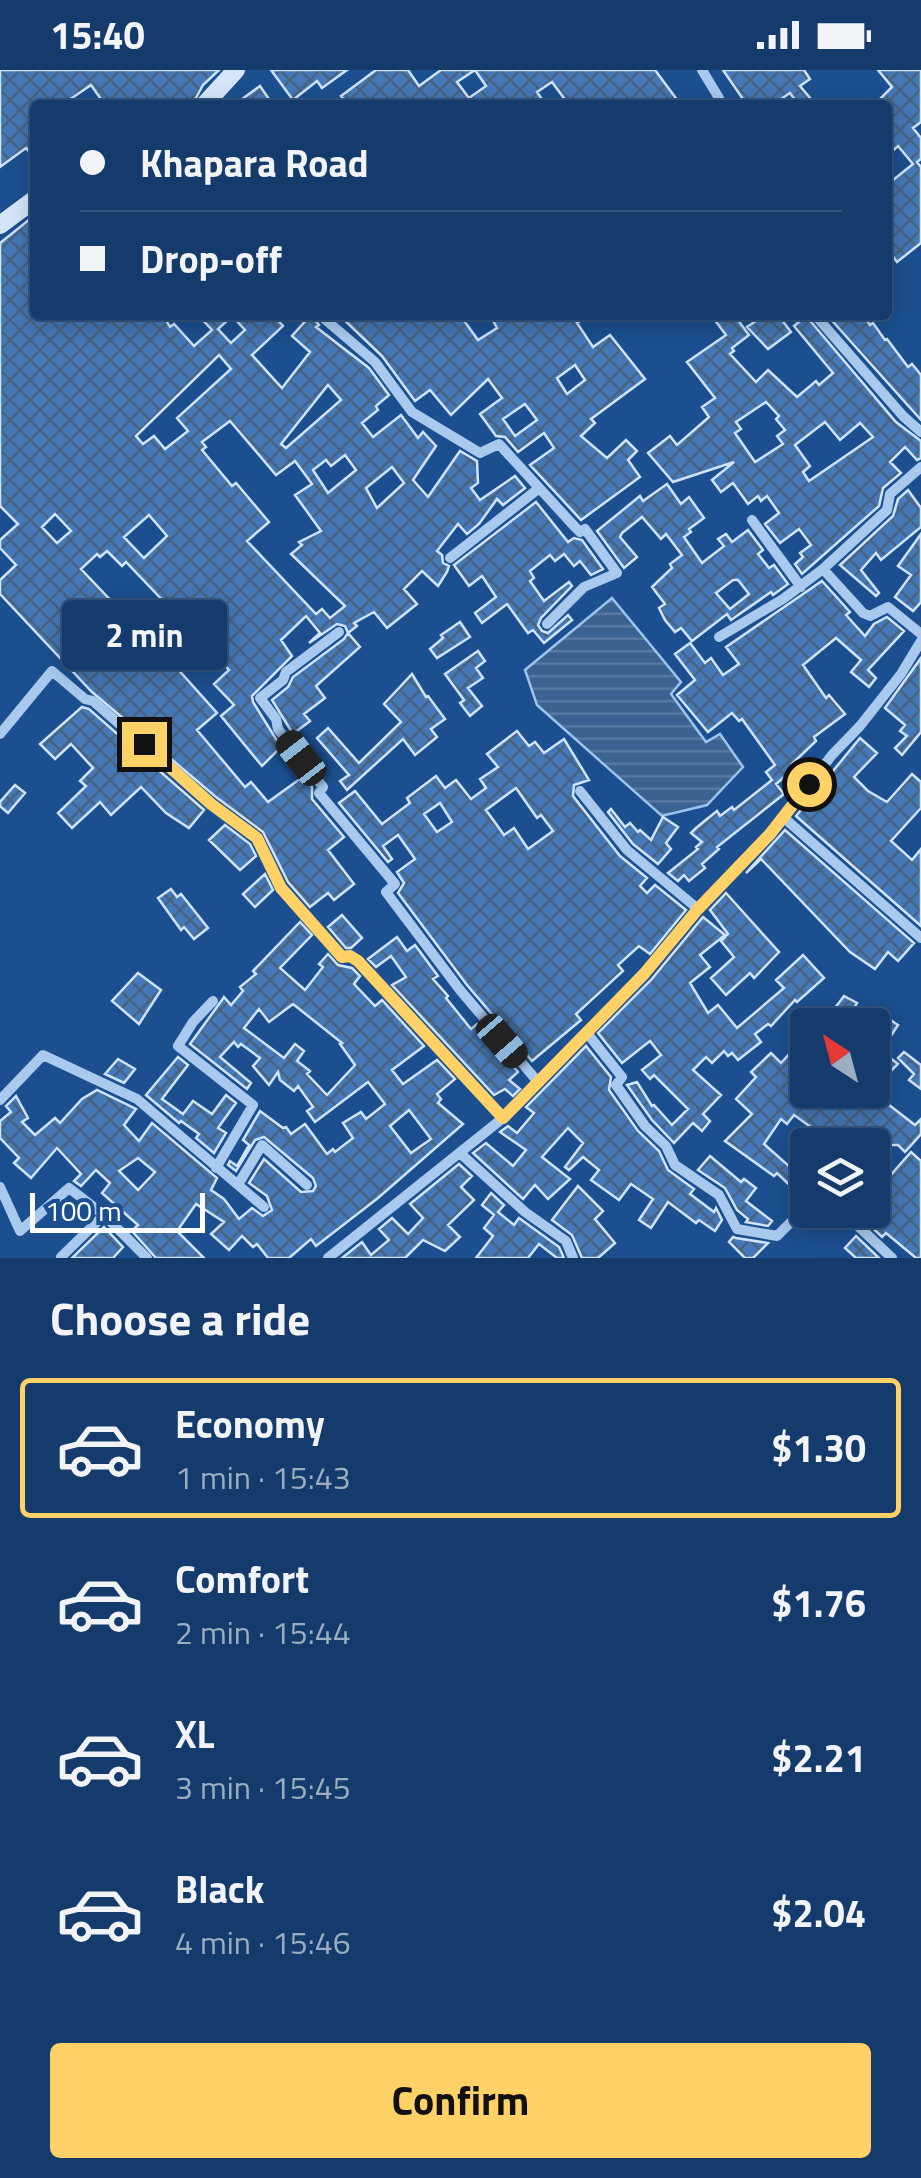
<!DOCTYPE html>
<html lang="en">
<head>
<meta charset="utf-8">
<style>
	:root { --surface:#143b6b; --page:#1d4271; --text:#f1f3f6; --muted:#9dadc1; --line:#33557e; --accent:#ffd166 }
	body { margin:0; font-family:"Titillium Web",sans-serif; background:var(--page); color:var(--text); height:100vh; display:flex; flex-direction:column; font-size:38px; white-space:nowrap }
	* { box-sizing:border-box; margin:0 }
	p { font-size:32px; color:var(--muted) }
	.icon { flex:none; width:55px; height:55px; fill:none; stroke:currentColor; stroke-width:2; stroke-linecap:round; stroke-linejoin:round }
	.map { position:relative; height:1188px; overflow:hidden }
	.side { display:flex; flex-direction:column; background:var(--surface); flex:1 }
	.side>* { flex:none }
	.guide { position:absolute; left:30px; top:30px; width:862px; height:220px; border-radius:10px; box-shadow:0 5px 25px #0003,0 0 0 2px var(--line); display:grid; align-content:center; height:220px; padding:0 50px; background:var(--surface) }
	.needle { width:65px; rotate:324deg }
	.controls { position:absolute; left:790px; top:938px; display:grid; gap:20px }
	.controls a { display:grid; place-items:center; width:100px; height:100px; border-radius:10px; background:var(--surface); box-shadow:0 5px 25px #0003,0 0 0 2px var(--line); font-size:50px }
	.scale { position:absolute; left:30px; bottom:25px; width:175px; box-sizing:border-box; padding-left:10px; border:5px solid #fff; border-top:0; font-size:28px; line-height:35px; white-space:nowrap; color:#fff; -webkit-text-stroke:8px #1b4f8f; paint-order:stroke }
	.end { position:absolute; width:45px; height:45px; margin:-22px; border:12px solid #ffd166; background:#111; box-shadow:0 0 0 5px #111 }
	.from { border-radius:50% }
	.bubble { position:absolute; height:70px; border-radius:10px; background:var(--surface); box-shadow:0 5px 25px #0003,0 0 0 2px var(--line); font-size:32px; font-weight:700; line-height:70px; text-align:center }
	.car { position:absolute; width:30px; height:60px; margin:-30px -15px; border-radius:12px; box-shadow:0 0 8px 2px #0007; background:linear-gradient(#222 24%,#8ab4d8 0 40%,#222 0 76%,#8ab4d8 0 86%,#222 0) }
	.guide b { display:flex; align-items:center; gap:35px; height:95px; font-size:38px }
	.guide b+b { border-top:2px solid var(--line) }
	.guide i { width:25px; height:25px; background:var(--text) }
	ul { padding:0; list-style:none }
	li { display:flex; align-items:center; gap:30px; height:140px; margin:0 20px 15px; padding:0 30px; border:5px solid transparent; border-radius:10px }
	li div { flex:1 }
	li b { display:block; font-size:38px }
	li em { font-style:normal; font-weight:700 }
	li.selected { border-color:var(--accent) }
	li>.icon { width:90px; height:90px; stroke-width:1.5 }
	h2 { padding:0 50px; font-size:45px; line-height:120px }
	.cta { display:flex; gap:20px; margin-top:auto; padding:20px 50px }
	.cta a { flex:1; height:115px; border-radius:10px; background:var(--accent); color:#111; font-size:40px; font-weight:700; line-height:115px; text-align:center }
	.status { display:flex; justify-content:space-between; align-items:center; height:70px; padding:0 50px; background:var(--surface); direction:ltr }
	.status svg { height:28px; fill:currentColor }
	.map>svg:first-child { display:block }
	.water { fill:url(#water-rules); stroke:#9cc4f0; stroke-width:2.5 }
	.building { fill:url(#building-cross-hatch); stroke:#cfe3fa; stroke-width:2.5; fill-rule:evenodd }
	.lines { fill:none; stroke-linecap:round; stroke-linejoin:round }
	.street { stroke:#a9c9ee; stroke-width:10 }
	.secondary { stroke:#d6e6fa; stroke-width:18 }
	.route { stroke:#ffd166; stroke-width:12 }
</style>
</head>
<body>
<div class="status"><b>15:40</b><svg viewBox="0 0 49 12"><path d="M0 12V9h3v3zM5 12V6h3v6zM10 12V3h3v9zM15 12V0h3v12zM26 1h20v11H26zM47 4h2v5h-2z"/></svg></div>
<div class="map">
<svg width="921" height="1188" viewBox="0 0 921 1188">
	<defs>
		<pattern id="water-rules" width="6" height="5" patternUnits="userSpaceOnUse" patternTransform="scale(2.5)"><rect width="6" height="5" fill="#3c6290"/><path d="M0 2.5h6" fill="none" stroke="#597aa1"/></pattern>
		<pattern id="building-cross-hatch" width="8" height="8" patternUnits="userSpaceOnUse" patternTransform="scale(2.5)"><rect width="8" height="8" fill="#4478b7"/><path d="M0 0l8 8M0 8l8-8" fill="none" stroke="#486282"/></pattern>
	</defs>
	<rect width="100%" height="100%" fill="#1b4f8f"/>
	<path class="water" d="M612 528 681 612 671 624 706 672 720 664 743 697 707 735 662 746 537 635 525 600Z"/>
	<path class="building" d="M0 0H219L203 15 192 35H105L91 15 69 30 72 35H35V89L26 78 0 97Z
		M271 0H347L322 18 317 11 293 30Z
		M376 0H408L419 16 441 0H655L681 35H569L552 12 537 22 546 35H348L341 26ZM475 0 486 16 469 28 457 12Z
		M723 0H804L810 9 800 16 816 35H799L790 23 772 35H747Z
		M878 0H921V52L913 58 921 68V89L917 92 921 97V173L897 192 888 180V114L913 94 898 76 888 85V35H874L892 17Z
		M260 16 273 35H234Z
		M35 145V245H163L170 257 174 254 194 276 212 260 198 245H273L283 256 252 285 282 318 310 282 292 266 311 245 319 255 316 257 369 298 389 325 376 336 378 340 362 353 373 367 401 345 418 368 423 362 436 376 413 410 428 427 460 381 477 391 478 413 471 418 480 430 515 406 525 418 503 435 497 429 479 454 467 464 458 454 437 481 442 485 443 493 449 496 447 502 438 516 422 501 404 519 417 534 387 558 374 542 354 553 357 556 348 563 345 556 337 554 309 573 320 563 306 546 281 570 292 586 252 626 253 632 281 677 262 696 221 646 234 635 214 614 229 600 212 582 200 592 194 585 190 589 170 567 159 578 217 643 197 660 245 717 251 712 268 732 304 706 312 717V729L344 767 328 780 354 814 334 830 328 823 310 837 288 812 263 762 216 727 92 622 0 524V510L16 495 0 478V470L18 454 0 436V173ZM232 246 245 260 231 273 218 259ZM219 285 231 299 177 348 188 361 165 379 154 366 143 374 136 366ZM328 315 341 330 286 378 281 374ZM230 351 276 405 295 391 312 414 295 425 321 461 299 472 302 475 291 484 345 536 330 548 322 539 316 544 247 471 269 452 236 413 232 416 202 380 206 377 202 372ZM345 385 356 400 328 423 313 400 326 390 331 396ZM392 397 404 413 377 438 366 418ZM55 444 71 461 57 473 42 457ZM149 445 167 466 144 488 124 467ZM107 481 122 496 126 492 167 535 138 559 81 499 97 484 100 487Z
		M339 245H475L465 252 478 270 497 258 490 245H590L577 253 593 277 610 265 645 309 591 349 595 353 581 366 607 388 626 370 637 381 628 390 640 407 581 450 530 395 554 378 544 363 518 382 505 367 496 366 480 344 502 328 488 309 451 345 430 320 415 331 382 286ZM575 295 585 310 567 324 557 308ZM525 334 537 350 515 366 503 349Z
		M711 245H734L749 265 732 278 734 281 730 284 756 312 768 300 797 327 816 311 819 315 833 303 794 256 806 246 896 352 921 371V388L917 390 905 377 890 392 901 403 883 418 879 436 802 504 795 494 803 487 800 483 811 475 799 459 780 473 765 454 779 443 767 426 761 431 758 426 748 434 733 413 721 422 712 410 734 392 673 412 648 383 670 366 677 375 709 347 702 337 715 328 687 292 726 265ZM766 332 779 346 776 349 785 360 777 366 783 374 755 392 735 363 741 359 736 352ZM825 352 840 370 860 353 873 367 809 411 803 402 810 396 795 375Z
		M765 245H778L791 262 768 279 747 257Z
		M827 245H863L870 255 873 253 885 270 887 269 908 297 912 294 921 305V350Z
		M667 414 681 434 689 427 704 448 689 459 691 462 684 467 702 493 724 476 718 469 726 464 732 472 748 460 763 480 758 484 769 498 774 495 788 514 773 525 771 522 731 550 727 544 692 571 681 558 675 562 665 550 659 538 665 534 652 517 672 498 670 494 682 485 666 464 661 469 642 447 622 463 620 467 637 487 624 498 597 461 640 426 643 431ZM733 510H738L749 524 730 539 716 523Z
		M908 420 921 438V457L881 490 876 483 861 500 879 523 876 526 840 495 893 446 898 429Z
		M536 432 568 472 574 468 582 470 603 499 591 505 580 491 574 496 564 484 555 491 550 485 530 501 534 508 530 511 544 531 569 512 572 516 541 548 538 555 542 561 548 563 568 545 572 550 544 573 533 560 528 563 507 534 482 553 475 543 496 527 482 506 469 516 454 495Z
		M921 464V532L913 541 895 527 911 505 898 496Z
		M822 511 850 542 846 545 865 566 874 554 887 547 904 561 868 600 876 608 869 617 851 602 861 590 836 568 803 595 826 628 829 625 845 644 814 667 816 671 792 694 795 698 776 714 784 724 717 777 719 779 702 794 705 798 689 811 684 805 678 811 668 803 698 779 696 777 702 772 691 763 696 758 717 741 720 746 732 737 734 740 772 710 766 702 775 695 742 649 739 651 732 643 708 662 677 625 695 610 675 584 690 573 705 593 711 588 723 605 739 594 726 577Z
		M460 552 470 567 437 588 430 579 443 568 441 565Z
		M348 563 360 577 316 616 325 628 304 644 310 651 293 664 272 630 288 617 293 607 344 569Z
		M478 581 485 591 476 598 483 608 468 618 482 636 470 646 460 633 464 630 445 604Z
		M921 588V662L902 685 895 678 907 666 900 661 905 655 885 638Z
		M412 604 426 627 428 626 445 649 431 659 437 667 415 685 403 669 347 720 340 711 349 705 317 668 328 658 359 693 401 652 384 634Z
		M82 637 89 639 204 740 189 758 166 743 141 717 111 745 100 732 72 758 58 743 86 716 80 711 93 698 71 674 55 689 40 674Z
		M517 661 529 676 535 672 544 683 564 669 589 710 574 715 573 726 620 786 647 808 640 816 647 823 655 815 686 840 650 884 639 876 618 895 623 901 576 944 581 950 532 991 467 915 398 823 404 813 397 802 415 789 398 765 383 776 392 789 388 792 339 733 355 721 382 754 410 733 407 728 436 706 445 718 456 710 471 729 486 718 480 709 498 697 487 684ZM516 718 537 748 541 745 553 761 528 779 514 758 504 765 486 740ZM440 733 452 752 437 762 424 744Z
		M860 668 877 683 854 707 868 721 887 732 912 704 921 712V738L891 771 912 790 921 779V856L796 746Z
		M15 715 25 723 8 743 0 736V732Z
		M611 739 625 757 630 753 638 762 640 760 651 770 663 747 678 757 666 773 671 779 658 794 633 774 608 742Z
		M225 755 250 774 256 786 240 800 209 770Z
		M785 760 914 873 898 891 888 882 875 899 850 882 761 789 746 803Z
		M265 804 273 820 255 837 243 824Z
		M171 819 177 827 181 824 208 858 194 869 184 857 181 860 158 828Z
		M726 823 779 882 754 908 750 903 726 925 711 908 734 887 721 871 728 864 710 840Z
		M342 845 362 868 351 878H346L328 857Z
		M703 847 725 865 700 885 710 897 690 913 708 943 718 935 737 958 784 918 776 910 803 885 824 908 797 932 795 930 771 956 768 954 755 964 761 972 738 990 732 983 728 986 724 981 712 993 706 987 693 1000 721 1025 703 1044 710 1051 702 1061 693 1053 674 1073 652 1050 627 1015 637 1012 652 1036 654 1035 672 1055 688 1039 654 1005 650 1009 642 1000 661 985 650 971 622 993 598 963 651 910Z
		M300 852 312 865 280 898 305 920 323 897 319 894 328 884 338 895 352 898 360 906 354 914 375 936 382 930 424 976 392 1000 403 1014 437 990 455 1009 437 1024 441 1029 438 1033 463 1054 378 1128 316 1176 311 1169 289 1188H268L257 1174 253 1177 242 1166 229 1180 211 1164 224 1152 196 1134 177 1161 204 1188H156L132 1161 138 1155 102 1123 110 1113 96 1100 81 1116 74 1111 81 1104 57 1078 31 1108 14 1093 19 1088 0 1068V1051L11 1042 6 1036 16 1026 28 1048 22 1052 35 1065 55 1048 60 1053 82 1029 97 1020 136 1039 124 1055 139 1071 152 1053 217 1108 211 1120 224 1129 239 1149 252 1138 263 1146 272 1140 267 1126 249 1113 264 1089 301 1122 313 1121 316 1116 313 1108 264 1067 255 1070 236 1101 228 1095 230 1091 237 1096 249 1075 243 1070 260 1041 283 1058 286 1057 291 1064 305 1054 327 1084 333 1079 335 1082 353 1068 343 1053 361 1042 366 1049 385 1034 368 1012 315 1052 307 1041 313 1037 298 1016 294 1021 280 1010 278 1002 269 1015 253 996 260 988 241 974 238 977 234 972 220 987 251 1013 247 1019 190 974 222 930 224 927 231 935 243 921 240 917 256 904 253 901ZM293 934 342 973 340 974 355 995 327 1025 307 1004 310 1001 297 991 304 981 295 974 284 988 244 958 259 939 269 952ZM409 1040 431 1069 411 1083 390 1056ZM138 1088 155 1102 138 1120 119 1101Z
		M397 867 407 881 415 875 438 906 433 909 448 926 446 928 471 959 477 954 518 1002 509 1010 520 1019 513 1026 505 1019 494 1025 392 915 406 907 391 886 376 897 368 889Z
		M138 903 161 920 139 954 112 931Z
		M844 926 857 933 844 955H822Z
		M886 947 898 955 881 981 898 994 872 1020V968Z
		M586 976 611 1007 609 1020 638 1061 659 1081 668 1100 694 1119 690 1124 714 1142 716 1138 722 1150 715 1161 699 1150 696 1153 668 1132 651 1158 639 1150 653 1129 631 1114 619 1130 591 1110 599 1100 583 1087 569 1100 565 1097 583 1073 568 1058 542 1087 570 1109 548 1129 535 1115 523 1129 473 1083 486 1073 513 1096 526 1080 500 1062 508 1056 517 1063 534 1043 526 1037Z
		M792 981 808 996V1020H843L858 1037 871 1021 915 1055 921 1049V1064L905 1082 898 1075H889L876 1093 888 1108 911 1082 921 1091V1188H916L886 1163 882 1167 854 1140H877L889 1127 872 1111V1075H836L794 1045 787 1054 781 1049 764 1074 808 1113V1126L803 1128 777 1103 774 1106 725 1071 752 1044 736 1029 756 1007 751 1002 771 983 781 993Z
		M904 982 921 995V1019L909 1010 914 1004 898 988Z
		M178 987 188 995 162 1029 183 1044 193 1031 212 1044 226 1025 236 1033 218 1058 226 1063 214 1083 196 1068 199 1064 181 1051 179 1053 146 1025Z
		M118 989 135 999 124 1013 105 1004Z
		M710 1086 741 1112 744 1109 756 1118 746 1131 772 1151 768 1156 746 1152 748 1149 737 1140 725 1118 698 1100Z
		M459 1094 472 1106 461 1117 474 1130 448 1155 460 1167 445 1181 423 1170 405 1188H342L362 1172 371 1185 389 1170 379 1159 392 1148 408 1164 423 1148 410 1134Z
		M578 1116 603 1141 595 1149 615 1173 598 1188H582L572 1165 552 1150Z
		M491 1123 504 1135 498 1142 514 1155 519 1148 559 1177 564 1188H557L539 1174 528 1188H476L493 1166 484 1158 494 1145 482 1135Z
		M104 1157 123 1177 113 1188H72Z
		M856 1166 879 1188H856L845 1178Z
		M733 1167 736 1168 768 1173 753 1188H745L729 1172Z"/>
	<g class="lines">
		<path class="street" d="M702 0 719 28
			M320 245 375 292 412 342 480 383 499 374 575 457 580 462 585 459 617 503 584 517 547 554
			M815 245 903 346 921 362
			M752 450 801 517
			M450 488 538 419
			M823 499 887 440 890 424 921 397
			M339 562 286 602 283 610 260 628 276 649 278 659 323 717 319 723 395 814 386 822 460 920 538 1012
			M719 567 783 529 823 499 863 543 870 546 888 537 921 564
			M0 664 52 601 85 629 93 631 211 734 257 768 281 817 342 887 350 886 358 891 503 1048
			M580 721 627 780 698 839
			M783 747 921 868
			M213 931 193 952 178 976 253 1035 216 1098
			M587 963 622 1007 616 1015 645 1056 666 1076 675 1095 719 1125 737 1159 777 1166 808 1135
			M0 1030 43 985 137 1029 264 1137
			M461 1084 525 1142 566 1171 573 1188
			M239 1113 262 1075 307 1115
			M0 1117 20 1161 69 1118 104 1145 147 1188
			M841 1140 892 1188
			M61 1187 104 1145
			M328 1188 503 1048 644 904 698 839 771 764 832 685 860 656 901 604 921 571"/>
		<path class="secondary" d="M204 35 236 0
			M0 155 35 129"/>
	</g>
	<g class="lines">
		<path class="route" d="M144 674 211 734 257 768 281 818 342 887 350 886 358 891 503 1048 644 904 698 839 770 764 809 714"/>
	</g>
</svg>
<div class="controls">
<a><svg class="needle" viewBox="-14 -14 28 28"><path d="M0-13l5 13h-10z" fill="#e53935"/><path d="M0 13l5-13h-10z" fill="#9dadc1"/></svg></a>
<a><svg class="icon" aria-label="layers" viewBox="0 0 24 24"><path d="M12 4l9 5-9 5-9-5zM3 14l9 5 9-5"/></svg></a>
</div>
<div class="scale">100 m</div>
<i class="end from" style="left:809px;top:714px"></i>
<i class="end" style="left:144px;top:674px"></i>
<div class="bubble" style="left:62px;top:530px;width:165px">2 min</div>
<i class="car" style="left:301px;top:688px;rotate:322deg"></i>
<i class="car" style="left:502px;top:971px;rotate:139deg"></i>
<div class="guide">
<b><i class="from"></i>Khapara Road</b>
<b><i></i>Drop-off</b>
</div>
</div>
<section class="side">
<h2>Choose a ride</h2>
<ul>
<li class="selected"><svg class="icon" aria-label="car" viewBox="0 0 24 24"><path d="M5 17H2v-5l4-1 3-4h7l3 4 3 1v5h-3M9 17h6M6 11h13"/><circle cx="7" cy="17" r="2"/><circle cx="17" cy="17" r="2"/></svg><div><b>Economy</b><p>1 min · 15:43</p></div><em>$1.30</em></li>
<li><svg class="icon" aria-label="car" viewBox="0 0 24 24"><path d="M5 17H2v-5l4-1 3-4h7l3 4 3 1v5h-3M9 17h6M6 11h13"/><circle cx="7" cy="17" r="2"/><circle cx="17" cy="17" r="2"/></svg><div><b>Comfort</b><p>2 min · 15:44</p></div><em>$1.76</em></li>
<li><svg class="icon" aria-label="car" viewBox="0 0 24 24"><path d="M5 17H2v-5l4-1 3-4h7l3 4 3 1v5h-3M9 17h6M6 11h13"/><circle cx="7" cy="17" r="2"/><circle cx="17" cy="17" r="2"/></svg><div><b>XL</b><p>3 min · 15:45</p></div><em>$2.21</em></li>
<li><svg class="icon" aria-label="car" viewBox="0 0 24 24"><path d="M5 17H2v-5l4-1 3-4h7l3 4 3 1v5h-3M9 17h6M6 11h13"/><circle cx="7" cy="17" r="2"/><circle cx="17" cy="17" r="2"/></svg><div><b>Black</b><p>4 min · 15:46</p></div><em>$2.04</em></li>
</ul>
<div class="cta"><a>Confirm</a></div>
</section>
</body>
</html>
